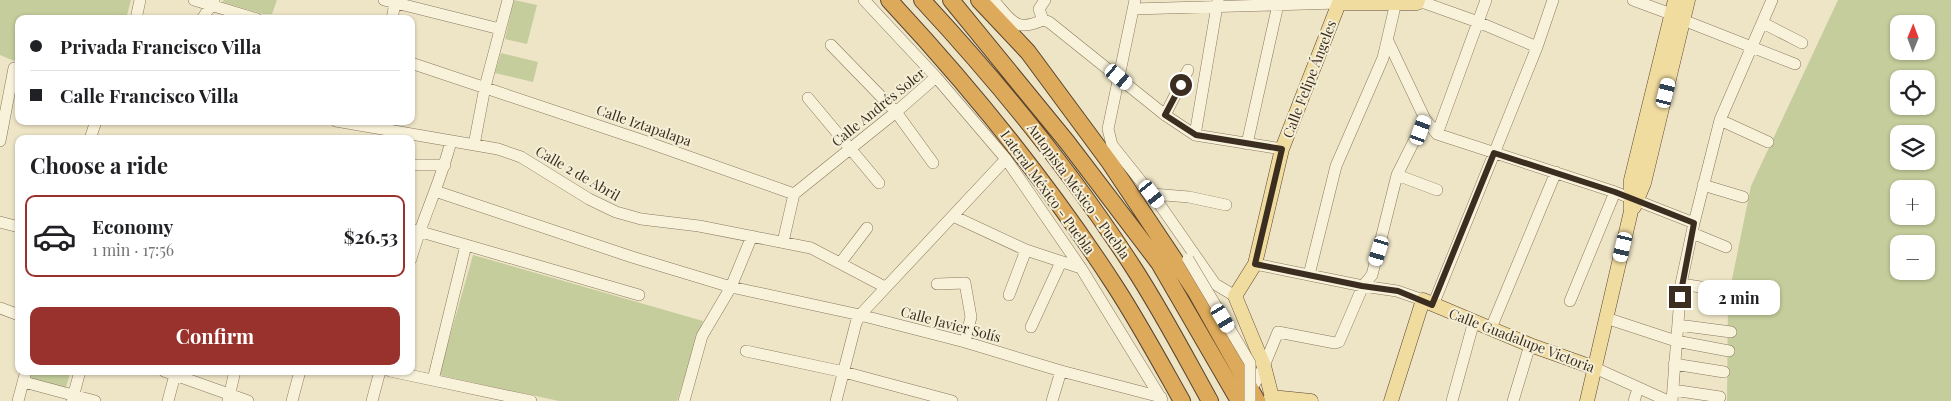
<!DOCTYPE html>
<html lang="en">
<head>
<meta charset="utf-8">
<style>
	:root { --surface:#fff; --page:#f2f2f2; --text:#202124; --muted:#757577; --line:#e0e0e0; --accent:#99322d }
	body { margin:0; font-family:"Playfair Display",serif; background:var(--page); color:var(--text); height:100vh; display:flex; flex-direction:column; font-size:19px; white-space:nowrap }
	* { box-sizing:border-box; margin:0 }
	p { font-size:16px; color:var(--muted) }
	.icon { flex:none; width:28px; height:28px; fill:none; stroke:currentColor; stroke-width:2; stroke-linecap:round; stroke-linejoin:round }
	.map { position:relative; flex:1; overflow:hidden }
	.panel { position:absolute; left:15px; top:135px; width:400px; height:240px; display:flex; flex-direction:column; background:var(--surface); border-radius:10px; box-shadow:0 1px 4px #0004 }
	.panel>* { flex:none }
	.top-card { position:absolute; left:15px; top:15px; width:400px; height:110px; border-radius:10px; box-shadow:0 1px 4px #0004; display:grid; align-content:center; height:110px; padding:0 15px; background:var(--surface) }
	.needle { width:32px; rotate:1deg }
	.tools { position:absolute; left:1890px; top:15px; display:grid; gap:10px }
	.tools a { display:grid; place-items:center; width:45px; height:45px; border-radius:10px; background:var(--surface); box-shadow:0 1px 4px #0004; font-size:25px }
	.end { position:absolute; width:22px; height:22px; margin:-11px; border:6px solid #3b2e20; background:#fff; box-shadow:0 0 0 2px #fff }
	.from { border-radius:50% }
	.bubble { position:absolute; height:35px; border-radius:10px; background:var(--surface); box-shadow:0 1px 4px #0004; font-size:16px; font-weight:700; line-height:35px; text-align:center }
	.car { position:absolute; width:15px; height:30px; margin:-15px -8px; border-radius:6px; box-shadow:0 0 4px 1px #0007; background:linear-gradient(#fff 24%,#345 0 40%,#fff 0 76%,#345 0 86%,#fff 0) }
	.top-card b { display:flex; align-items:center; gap:18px; height:48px; font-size:19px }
	.top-card b+b { border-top:1px solid var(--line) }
	.top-card i { width:12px; height:12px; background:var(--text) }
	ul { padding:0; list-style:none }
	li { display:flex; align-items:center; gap:15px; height:82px; margin:0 10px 8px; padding:0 5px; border:2px solid transparent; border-radius:10px }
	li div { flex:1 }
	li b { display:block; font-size:19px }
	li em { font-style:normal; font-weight:700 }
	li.selected { border-color:var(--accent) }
	li>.icon { width:45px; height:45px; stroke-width:1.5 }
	h2 { padding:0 15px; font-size:22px; line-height:60px }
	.cta { display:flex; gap:10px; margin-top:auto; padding:10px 15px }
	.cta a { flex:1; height:58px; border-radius:10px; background:var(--accent); color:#fff; font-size:20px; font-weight:700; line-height:58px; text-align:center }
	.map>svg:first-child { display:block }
	.green { fill:#c4cd9b; fill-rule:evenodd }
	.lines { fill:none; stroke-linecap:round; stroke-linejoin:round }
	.minor-casing { stroke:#8a775c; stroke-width:12 }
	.major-casing { stroke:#594530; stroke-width:15 }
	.highway-casing { stroke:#594530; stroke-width:18 }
	.minor { stroke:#f9f2db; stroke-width:11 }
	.major { stroke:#f1dca0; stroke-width:14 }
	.highway { stroke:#dcaa5a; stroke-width:16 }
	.minor-bridge-casing { stroke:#8a775c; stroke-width:12; stroke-linecap:butt }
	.minor-bridge { stroke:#f9f2db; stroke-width:11 }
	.route { stroke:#3b2e20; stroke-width:6 }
	.labels { text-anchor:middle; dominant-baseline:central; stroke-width:4; stroke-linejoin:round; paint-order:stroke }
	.street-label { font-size:14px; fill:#3b2e20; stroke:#f6efd7 }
</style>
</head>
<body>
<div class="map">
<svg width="1951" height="401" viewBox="0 0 1951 401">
	<rect width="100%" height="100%" fill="#eee5c7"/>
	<path class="green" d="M0 0H131L126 19H19V63L0 55Z
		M224 0H277L272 14H263L222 2Z
		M514 0 537 5 527 44 505 39Z
		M1838 0H1951V401H1727L1728 299 1751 186ZM1899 24H1926V51H1899ZM1899 79H1926V106H1899ZM1899 134H1926V161H1899ZM1899 189H1926V216H1899ZM1899 244H1926V271H1899Z
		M501 53 538 62 533 82 495 73Z
		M473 255 703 321 677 401H559L439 375Z
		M31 371H71L65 390 29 379Z"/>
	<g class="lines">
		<g class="minor-casing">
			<path id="minor" d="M194 0 257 19
				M384 0 500 29
				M864 0 936 77 1006 159 1081 268 1162 400
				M993 0C1012 20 1014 33 1043 20
				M1135 0 1108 129 1112 145 1160 205 1215 284 1235 296
				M1633 0 1671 14
				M1417 3H1425L1478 22 1537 47
				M1133 9 1339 3
				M136 19 140 0
				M202 19 214 1
				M392 19 395 3
				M1043 20 1049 22 1165 115 1195 135 1282 149
				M1043 20 1039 9 1045 0
				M1683 20 1795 64
				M1763 23 1802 43
				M1388 41 1425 119 1437 134 1615 192 1694 223
				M831 45 896 112 933 163
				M411 63 644 141 794 194
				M808 98 879 183
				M1165 115 1188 70
				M1720 120 1768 142
				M336 121 498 149 521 157 589 199 616 212 641 219 699 226 811 248 885 287
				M1437 134 1486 0
				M1195 135 1218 0
				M90 139 96 121
				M0 141 14 68
				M1247 144 1279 0
				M474 145 485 87 508 0
				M411 165H445
				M1397 175 1437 190
				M1703 185 1743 197
				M435 191 632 257 731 287 860 315 965 342 1061 371 1161 397
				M1152 194 1189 197 1226 205
				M953 216 1026 250 1081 268
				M0 222 19 227
				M411 229 639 295
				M1692 233 1726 247
				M783 242 794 194 896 112 936 77
				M411 259C422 219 441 182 451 141
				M841 262 867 228
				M1255 264 1363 286 1397 291 1423 300
				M1309 275 1336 166 1383 58 1396 2
				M937 284 965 283 971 317 965 342
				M1681 284 1727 291
				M1009 295 1026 250
				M1570 301 1615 192
				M1433 305 1537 47 1553 0
				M0 308 19 315
				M1606 318 1676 341 1729 351
				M1678 325 1731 332
				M1031 327 1061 262
				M1491 328 1556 172
				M746 351 844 372 952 401
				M1674 364 1724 372
				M1595 368 1668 401
				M164 371 248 401
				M390 371 531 401
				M433 380 466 245
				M24 382 95 401
				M1255 383 1264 366 1278 332 1335 343 1339 342 1363 286 1372 275 1397 175 1425 119
				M1673 390 1720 397
				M18 401 26 371
				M72 401 80 371
				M168 401 176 371
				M228 401 235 371
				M292 401 300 371
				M372 401 380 371
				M684 401 702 336 731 287 752 236
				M836 401 856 323 860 315 1006 159
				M1052 401 1061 371
				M1452 401 1474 321
				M1513 401 1530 345
				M1634 401 1638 388
				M1672 401 1681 284 1694 223 1720 120 1772 0"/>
		</g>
		<g class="major-casing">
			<path id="major" d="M1634 207 1644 183 1688 0
				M1271 397 1311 401
				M1273 401 1264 366 1235 296 1255 264 1282 149 1339 3H1417L1418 0
				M1391 401 1423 300 1530 345 1595 368
				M1587 401 1631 211V180L1675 0"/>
		</g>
		<g class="highway-casing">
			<path id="highway" d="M889 0C972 89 1049 184 1115 286 1139 323 1160 362 1182 401
				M922 0C999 83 1071 171 1133 267 1161 310 1185 356 1210 401
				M951 0 1067 142 1159 263 1239 401
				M979 0 1028 52 1110 163 1196 292 1257 401"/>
		</g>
		<use href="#minor" class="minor"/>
		<use href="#major" class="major"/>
		<use href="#highway" class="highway"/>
		<g class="minor-bridge-casing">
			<path id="minor-bridge" d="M1188 259 1250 363V401"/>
		</g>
		<use href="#minor-bridge" class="minor-bridge"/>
	</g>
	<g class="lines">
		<path class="route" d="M1181 85 1165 115 1196 135 1282 149 1255 264 1362 286 1398 291 1432 305 1494 153 1615 192 1694 223 1680 297"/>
	</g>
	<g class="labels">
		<g class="street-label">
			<text transform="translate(1309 79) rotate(-69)">Calle Felipe Ángeles</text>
			<text transform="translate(878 107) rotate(-39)">Calle Andrés Soler</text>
			<text transform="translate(644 125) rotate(19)">Calle Iztapalapa</text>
			<text transform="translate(578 173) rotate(30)">Calle 2 de Abril</text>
			<text transform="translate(1079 191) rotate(54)">Autopista México - Puebla</text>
			<text transform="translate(1048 192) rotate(54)">Lateral México - Puebla</text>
			<text transform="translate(951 324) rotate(15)">Calle Javier Solís</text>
			<text transform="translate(1522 340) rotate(21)">Calle Guadalupe Victoria</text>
		</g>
	</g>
</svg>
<div class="tools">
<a><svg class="needle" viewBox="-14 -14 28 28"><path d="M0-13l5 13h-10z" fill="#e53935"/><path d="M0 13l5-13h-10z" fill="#757577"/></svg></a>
<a><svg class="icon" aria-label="locate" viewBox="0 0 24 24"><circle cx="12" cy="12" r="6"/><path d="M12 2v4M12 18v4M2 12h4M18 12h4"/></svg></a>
<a><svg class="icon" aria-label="layers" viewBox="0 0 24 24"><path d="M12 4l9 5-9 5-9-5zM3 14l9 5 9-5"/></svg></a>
<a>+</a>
<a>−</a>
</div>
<i class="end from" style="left:1181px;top:85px"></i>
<i class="end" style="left:1680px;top:297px"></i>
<div class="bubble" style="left:1698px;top:280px;width:82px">2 min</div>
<i class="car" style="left:1119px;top:77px;rotate:130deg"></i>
<i class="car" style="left:1666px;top:93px;rotate:14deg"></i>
<i class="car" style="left:1421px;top:130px;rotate:20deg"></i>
<i class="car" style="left:1152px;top:194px;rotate:141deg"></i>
<i class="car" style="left:1623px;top:247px;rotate:193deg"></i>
<i class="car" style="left:1379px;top:251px;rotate:197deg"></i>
<i class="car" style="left:1223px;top:318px;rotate:149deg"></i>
<div class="top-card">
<b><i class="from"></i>Privada Francisco Villa</b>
<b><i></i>Calle Francisco Villa</b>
</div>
<section class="panel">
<h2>Choose a ride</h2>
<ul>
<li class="selected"><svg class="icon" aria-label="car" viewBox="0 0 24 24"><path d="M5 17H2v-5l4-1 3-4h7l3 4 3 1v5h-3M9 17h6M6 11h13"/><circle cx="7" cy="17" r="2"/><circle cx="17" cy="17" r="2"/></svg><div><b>Economy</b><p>1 min · 17:56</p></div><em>$26.53</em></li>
</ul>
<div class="cta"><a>Confirm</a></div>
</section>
</div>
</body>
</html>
